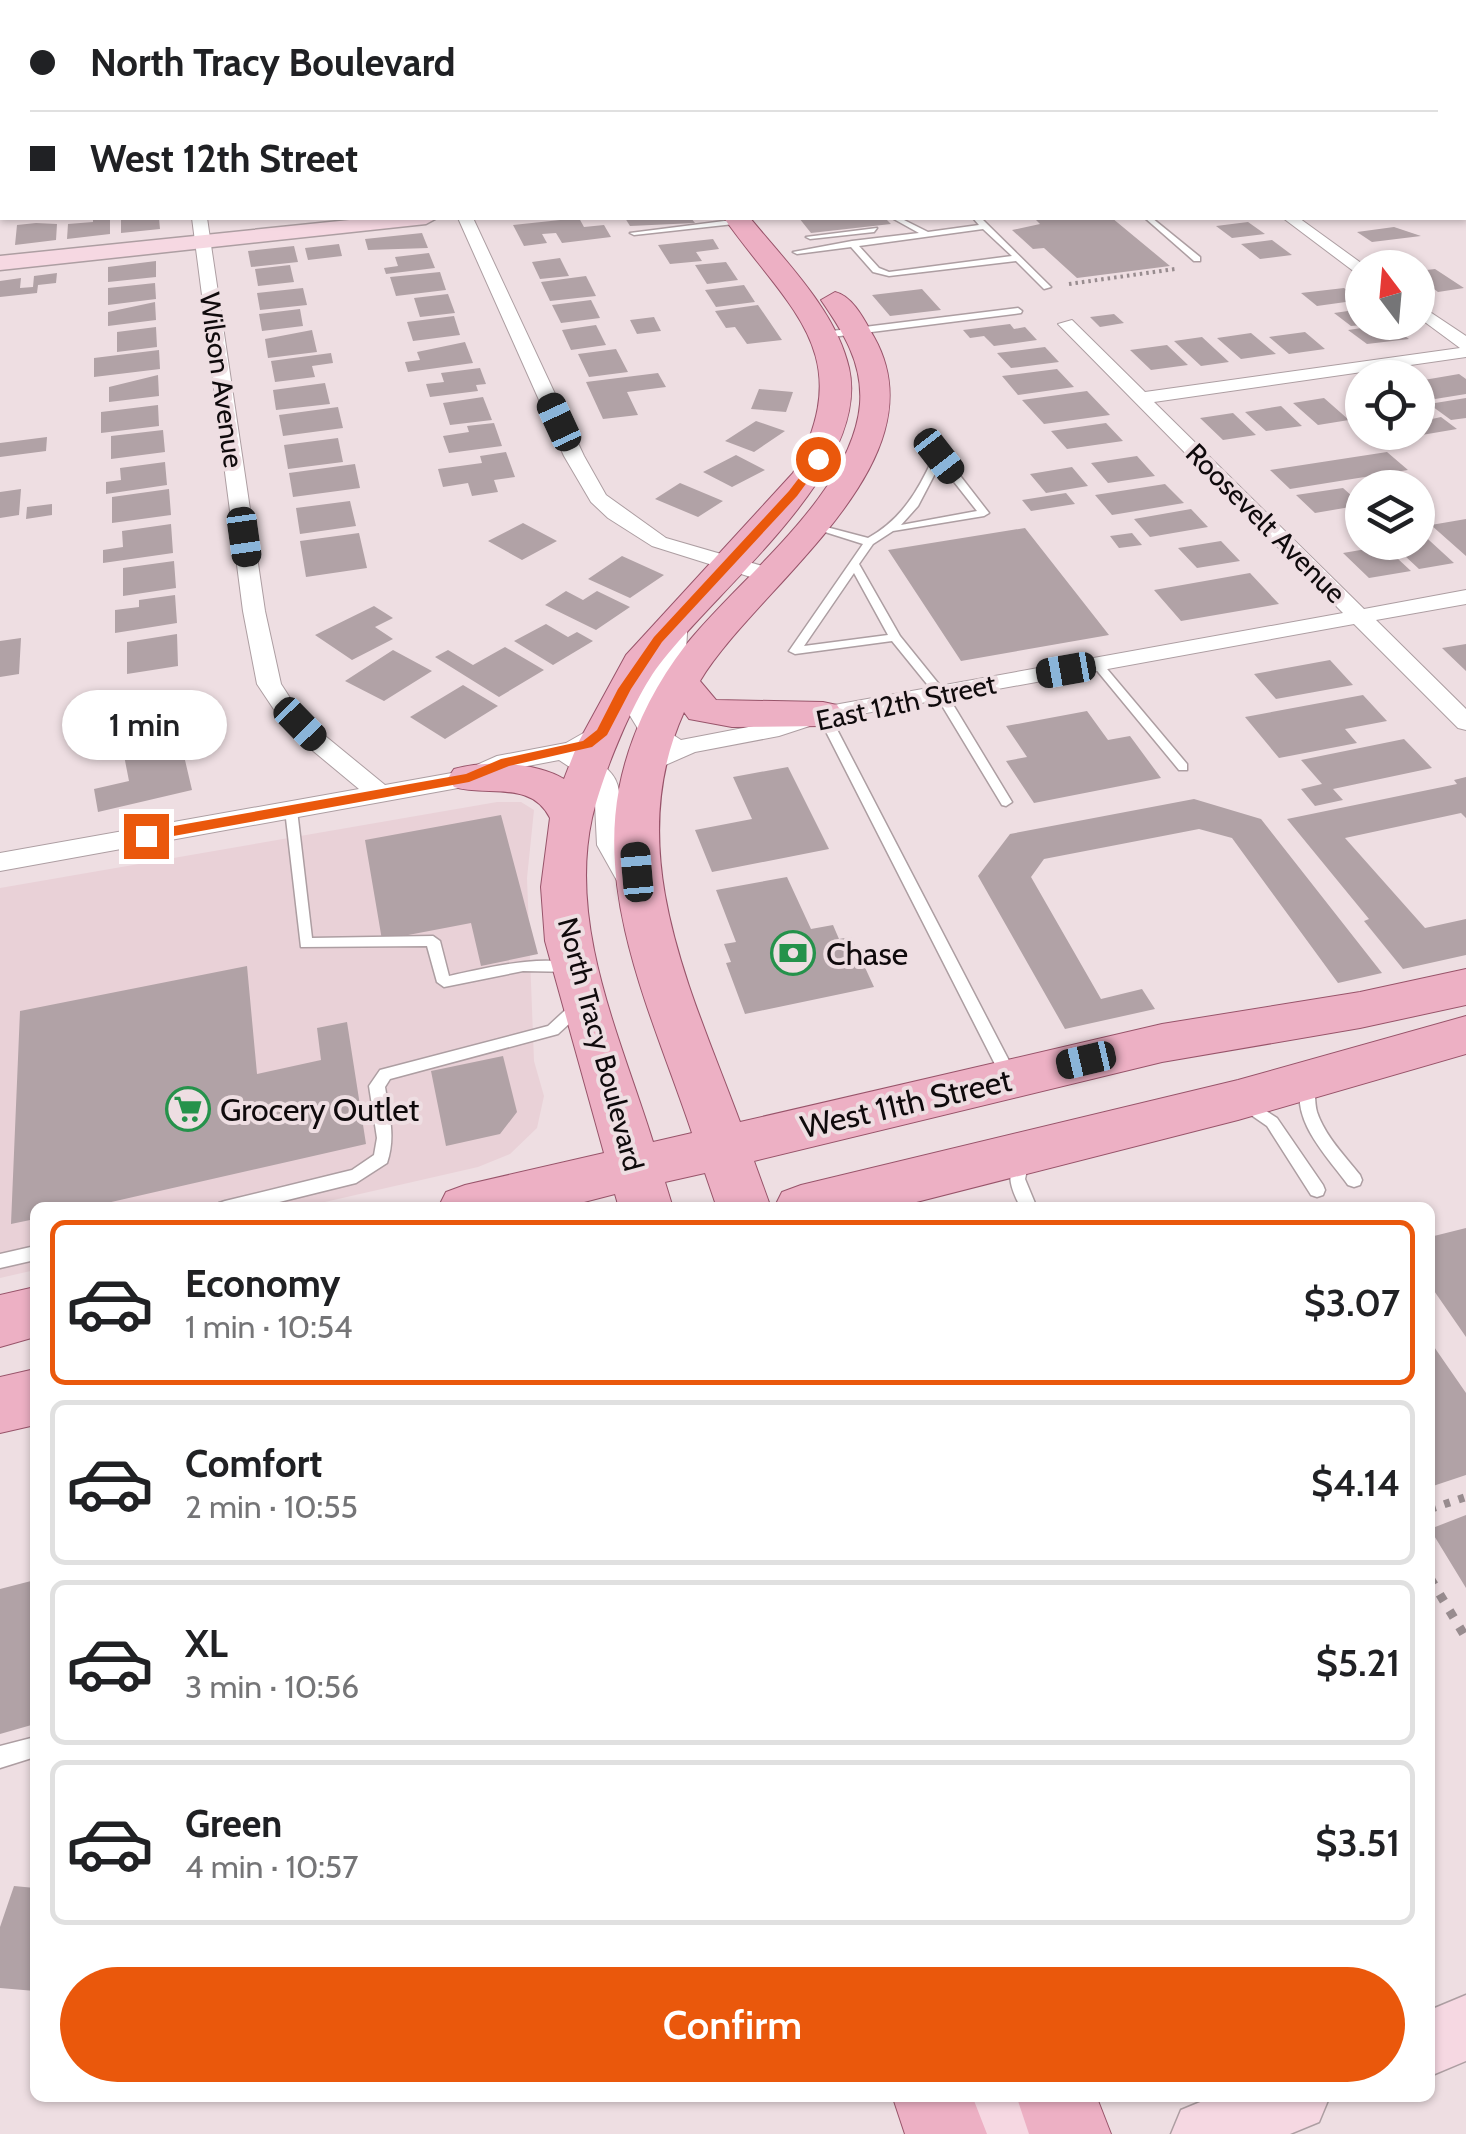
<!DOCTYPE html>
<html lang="en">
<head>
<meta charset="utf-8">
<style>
	:root { --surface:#fff; --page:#f6f6f6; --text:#202124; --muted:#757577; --line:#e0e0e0; --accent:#ea580c }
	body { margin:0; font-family:Cabin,sans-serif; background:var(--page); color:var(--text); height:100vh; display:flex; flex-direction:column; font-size:38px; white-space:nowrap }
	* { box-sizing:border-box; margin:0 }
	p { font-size:32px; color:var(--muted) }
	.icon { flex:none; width:55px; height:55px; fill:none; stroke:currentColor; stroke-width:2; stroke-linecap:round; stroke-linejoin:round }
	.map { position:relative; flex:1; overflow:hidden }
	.side { position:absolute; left:30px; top:1202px; width:1405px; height:900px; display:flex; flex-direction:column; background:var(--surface); border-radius:15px; box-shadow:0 2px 8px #0004 }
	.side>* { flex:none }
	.top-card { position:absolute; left:0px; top:0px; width:1468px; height:220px; box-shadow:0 2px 8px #0004; display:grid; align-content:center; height:220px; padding:0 30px; background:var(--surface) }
	.needle { width:65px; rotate:344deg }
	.buttons { position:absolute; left:1345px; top:250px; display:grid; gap:20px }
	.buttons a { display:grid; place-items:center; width:90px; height:90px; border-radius:50%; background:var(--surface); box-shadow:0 2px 8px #0004; font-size:50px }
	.end { position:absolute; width:45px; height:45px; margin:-22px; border:12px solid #ea580c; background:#fff; box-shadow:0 0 0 5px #fff }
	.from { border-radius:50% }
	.bubble { position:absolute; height:70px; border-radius:35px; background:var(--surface); box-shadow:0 2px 8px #0004; font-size:32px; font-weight:600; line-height:70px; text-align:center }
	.car { position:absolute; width:30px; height:60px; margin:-30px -15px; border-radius:12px; box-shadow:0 0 8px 2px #0007; background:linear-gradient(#222 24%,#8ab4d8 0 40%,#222 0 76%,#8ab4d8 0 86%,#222 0) }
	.top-card b { display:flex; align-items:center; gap:35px; height:95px; font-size:38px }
	.top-card b+b { border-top:2px solid var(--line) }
	.top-card i { width:25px; height:25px; background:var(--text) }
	ul { padding:18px 0 0; list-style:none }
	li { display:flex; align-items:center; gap:30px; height:165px; margin:0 20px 15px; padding:0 10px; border:5px solid var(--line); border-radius:15px }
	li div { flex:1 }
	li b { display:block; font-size:38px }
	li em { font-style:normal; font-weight:600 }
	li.active { border-color:var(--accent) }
	li>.icon { width:90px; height:90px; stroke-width:1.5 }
	.button { display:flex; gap:20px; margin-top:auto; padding:20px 30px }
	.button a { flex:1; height:115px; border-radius:60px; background:var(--accent); color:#fff; font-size:40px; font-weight:600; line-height:115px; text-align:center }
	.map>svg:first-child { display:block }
	.built { fill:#e9d1d7 }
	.building { fill:#b1a2a6 }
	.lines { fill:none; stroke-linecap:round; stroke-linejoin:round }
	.lane-casing { stroke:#ad9ea2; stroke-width:3 }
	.street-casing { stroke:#ad9ea2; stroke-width:2 }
	.secondary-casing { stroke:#ad9ea2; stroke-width:3 }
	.primary-casing { stroke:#98546a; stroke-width:2 }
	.path-far2 { stroke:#988c8f; stroke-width:4; stroke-dasharray:2.5 4; stroke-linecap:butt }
	.path-far1 { stroke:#988c8f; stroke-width:8; stroke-dasharray:6 9; stroke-linecap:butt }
	.path { stroke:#988c8f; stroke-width:9; stroke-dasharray:8 11; stroke-linecap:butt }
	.lane { fill:#fff; fill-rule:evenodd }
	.street { fill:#fff; fill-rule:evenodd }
	.secondary { fill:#f6d8e2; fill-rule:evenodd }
	.primary { fill:#edb0c4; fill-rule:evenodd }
	.route { fill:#ea580c }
	.labels { text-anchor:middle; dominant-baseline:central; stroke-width:8; stroke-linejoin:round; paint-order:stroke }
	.far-street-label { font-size:28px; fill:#0f0a0c; stroke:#eedee2 }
	.poi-label { font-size:32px; fill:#0f0a0c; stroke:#eedee2; text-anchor:start }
	.street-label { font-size:32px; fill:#0f0a0c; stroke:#eedee2 }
</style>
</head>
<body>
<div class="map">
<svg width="1466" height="2134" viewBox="0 0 1466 2134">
	<rect width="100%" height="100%" fill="#eedee2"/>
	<path class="built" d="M497 802H521L534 810 527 878 534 1061 544 1096 537 1128 510 1154 478 1167 303 1207 35 1208V1270L0 1278V888Z"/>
	<path class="building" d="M93 218H110V234L67 239 68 224 93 222Z
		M121 218H159L160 229 121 233Z
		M579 218 584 227 604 225 611 237 562 243 556 233 542 234 547 243 524 246 513 225Z
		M625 218H691L695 223 630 226Z
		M799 218H885L891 224 811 233Z
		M1060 218H1112L1170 266 1077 278 1044 248 1033 249 1012 230 1040 224 1036 220Z
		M1248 222 1265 234 1232 238 1216 226Z
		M36 223 57 224 56 240 15 245 17 225Z
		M1394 227 1421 236 1372 242 1357 232Z
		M422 233 428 248 368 250 365 239Z
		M713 239 719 249 696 252 702 261 670 264 658 245Z
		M1272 240 1292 255 1260 259 1241 244Z
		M339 244 342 256 308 260 305 248Z
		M294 246 298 262 251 267 248 251Z
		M429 253 435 268 386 274 384 268 398 266 395 257Z
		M560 258 569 276 540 279 532 262Z
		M156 261V277L108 282V267Z
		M726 262 738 280 707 284 695 265Z
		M290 265 294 282 258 286 255 269Z
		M1435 269 1464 288 1438 292 1418 277V271Z
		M440 272 446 290 396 296 390 277Z
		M57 273 56 283 38 285 37 293 0 297V281L21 278 20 288 33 287 34 276Z
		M586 276 596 296 550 301 541 282Z
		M155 283 156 299 108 305V288Z
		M744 285 755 302 716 307 705 290Z
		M303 288 307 305 260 310 257 293Z
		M1344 288 1360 300 1317 306 1301 293Z
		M922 289 941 310 890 316 872 295Z
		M448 294 455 313 420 317 414 298Z
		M591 300 600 318 561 323 552 305Z
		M155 302 156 320 108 326V312Z
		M758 305 782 340 747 344 735 327 726 328 715 311Z
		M300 309 303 326 262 331 259 314Z
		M1362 309V325L1351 326 1334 313Z
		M1114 314 1124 323 1100 327 1090 317Z
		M454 316 460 335 413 341 407 322Z
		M654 317 661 331 637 334 630 320Z
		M1010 324 1014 329 1025 327 1037 340 994 346 984 336 970 338 963 330Z
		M1389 324 1409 339 1367 344 1348 330Z
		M596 325 606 345 571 350 562 330Z
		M156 327 157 347 117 352V332Z
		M312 330 317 352 268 358 265 339Z
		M1305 332 1325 349 1289 354 1269 337Z
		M1251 333 1276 354 1241 359 1217 338Z
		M1202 337 1229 362 1201 366 1174 341Z
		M465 342 473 363 408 372 405 362 420 360 417 352Z
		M1167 345 1188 365 1151 370 1130 350Z
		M1045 347 1059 362 1011 368 997 353Z
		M616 349 628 372 589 377 578 354Z
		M159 350 160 369 94 377V358Z
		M331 353 333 363 312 366 315 377 275 382 271 361Z
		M480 368 486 384 476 385 478 391 430 397 426 384 444 382 441 373Z
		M1057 369 1074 387 1018 395 1002 376Z
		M658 373 666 387 627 392 638 415 603 419 586 382Z
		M1459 374 1466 379V394L1435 399 1418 386V381Z
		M158 375 159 396 109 402V387Z
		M325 383 330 404 276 410 273 390Z
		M759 389 793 392 786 412 751 409Z
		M1087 391 1110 415 1044 424 1022 400Z
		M483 397 492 420 450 425 443 403Z
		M1324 398 1349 420 1318 425 1293 403Z
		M1466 398V418L1451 420 1429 404Z
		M158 405 159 426 101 433V412Z
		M1281 406 1302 426 1266 431 1245 412Z
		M338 407 343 428 283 436 279 415Z
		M1233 413 1256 435 1223 440 1200 418Z
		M1441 417 1457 429 1404 438 1398 432H1418V422Z
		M756 421 785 431 754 452 725 441Z
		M494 423 502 446 449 453 443 436 469 432 467 426Z
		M1106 423 1123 441 1067 449 1051 431Z
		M163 430 165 452 111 459V436Z
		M47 437 46 451 0 457V443Z
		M338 438 343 462 288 469 284 445Z
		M506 452 515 477 494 480 498 492 472 496 468 483 443 487 438 469 482 463 480 456Z
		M1387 452 1408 470 1290 489 1270 470Z
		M736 455 765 470 732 487 703 472Z
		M1137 456 1155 476 1108 483 1091 463Z
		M165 462 167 485 106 494V482L121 480 120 468Z
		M355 464 360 488 293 497 289 473Z
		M1072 467 1088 486 1046 493 1030 474Z
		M680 483 723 501 698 517 655 499Z
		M1165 484 1184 503 1112 515 1095 495Z
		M1343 488 1362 505 1315 513 1296 495Z
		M21 489 19 515 0 518V492Z
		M169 489 171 515 112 523V497Z
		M1066 493 1075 504 1031 511 1022 500Z
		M350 501 356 526 300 534 296 508Z
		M52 504V515L26 519 27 507Z
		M1191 509 1208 527 1150 537 1134 519Z
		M1466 519V556L1431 525Z
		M523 523 557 541 522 560 488 541Z
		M171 524 173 553 103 563V550L123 547 122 531Z
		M1025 528 1109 635 961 661 888 550Z
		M1418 530 1454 563 1419 569 1390 542H1418Z
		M359 533 367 568 306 577 300 541Z
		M1132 533 1142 545 1119 548 1110 536Z
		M1221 541 1240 561 1197 568 1178 548Z
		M1384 546 1411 571 1369 578 1343 553Z
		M622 556 664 575 630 598 588 579Z
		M174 561 176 588 123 596V568Z
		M1250 573 1279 604 1181 621 1154 590Z
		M566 591 583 600 597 591 630 607 596 630 545 605Z
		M175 595 177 623 115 633V610L139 607V600Z
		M374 606 393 618 375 627 393 639 352 660 315 635Z
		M546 624 568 637 577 632 593 641 553 665 514 641Z
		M177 634 178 666 127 674V642Z
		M21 638 19 674 0 677V641Z
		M1466 644V671L1442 648Z
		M505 647 544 670 499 697 435 657 448 650 473 665Z
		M393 650 432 671 384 701 345 681Z
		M1330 660 1353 685 1276 699 1254 674Z
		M463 685 498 706 445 739 410 717Z
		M1363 695 1387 721 1345 729 1357 743 1279 758 1245 717Z
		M1087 711 1108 740 1130 736 1161 778 1034 803 1006 761 1027 757 1006 726Z
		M174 713 192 790 98 812 94 789 129 781 118 725Z
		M1404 739 1432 768 1333 789 1343 800 1315 806 1301 789 1322 784 1301 760Z
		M788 767 829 849 712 872 695 830 752 819 733 777Z
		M1466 777V818L1461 813 1345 838 1425 928 1466 919V955L1403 969 1364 921 1369 919 1287 819 1457 784 1454 780Z
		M1194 799 1261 819 1382 973 1338 983 1232 838 1199 829 1044 859 1031 877 1101 999 1142 989 1155 1009 1065 1029 978 876 1010 834Z
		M501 815 538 954 481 966 471 923 382 940 365 840Z
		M787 877 811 929 833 925 839 939 851 937 874 987 745 1014 726 963 731 962 724 944 736 942 716 890Z
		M247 966 257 1074 321 1060 317 1028 347 1022 366 1144 85 1208H35V1219L11 1224 20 1011Z
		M503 1056 517 1112 500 1134 446 1146 431 1071Z
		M1466 1228V1337L1430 1285V1237Z
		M1430 1341 1466 1393V1475L1430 1487Z
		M1466 1515V1588L1430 1529Z
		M35 1580V1724L0 1734V1589Z
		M14 1886 35 1888V1991L0 1988V1927Z"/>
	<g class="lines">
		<g class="lane-casing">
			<path id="lane" d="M641 0H647L649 2H643Z
				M685 0H692L694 2H688Z
				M834 0H841L843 2H837Z
				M1028 0H1035L1037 2H1031Z
				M892 218H900L928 232 979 225 973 218H981L1051 287 1044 289 1016 261 889 276 873 272 851 247 797 254 793 252 852 241 919 233ZM983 229 1012 256 889 272 879 268 859 246Z
				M1145 218H1152L1200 257V261H1194Z
				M740 219 743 223 634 235 630 233Z
				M877 228 874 232 810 239 806 237Z
				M1018 308 1022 311 1021 313 824 338 820 335 824 332Z
				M924 432 927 433 989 513 984 516 893 531 873 544 859 564 900 636 946 693 1012 802 1006 806 1002 805 935 694 892 641 795 654 789 651 863 544 806 526 811 523 868 538C902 519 918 491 934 456L919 435ZM940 464 977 511 901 525 918 506ZM854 573 888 635 804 646Z
				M1098 662 1102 663 1187 764V770H1179L1094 667 1092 665Z
				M823 710 829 714 1018 1078 1015 1082H1005L1002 1078 817 714Z
				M291 806 297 810 312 938 433 936 440 941 449 976C478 970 555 950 577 968L575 972 523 971 444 987 437 982 427 946 301 947 285 810Z
				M578 1002 585 1007 583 1011 558 1034 390 1079 385 1087C389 1113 396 1137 387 1163L356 1183 255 1208H217L219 1203 225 1201 352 1170 374 1155 377 1138 369 1086 380 1070 548 1026 573 1003Z
				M1308 1078 1313 1080C1316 1090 1314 1101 1317 1112 1325 1136 1345 1156 1360 1175L1362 1180 1360 1185 1354 1187 1348 1185C1327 1156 1288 1118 1303 1080Z
				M1246 1098 1277 1118 1323 1185 1325 1190 1323 1195 1317 1197 1311 1195 1267 1126 1241 1108 1238 1104 1241 1100Z
				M1021 1155 1027 1156 1029 1161 1025 1179 1037 1208H1021C1011 1189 1006 1176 1015 1156Z
				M35 1246V1260L0 1268V1254Z
				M35 1737V1757L0 1768V1746Z"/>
		</g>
		<g class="street-casing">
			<path id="street" d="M368 0H380L381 2H370Z
				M787 0H799L801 2H789Z
				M876 0H890L892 2H878Z
				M981 0H995L997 2H983Z
				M1318 0H1332L1334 2H1320Z
				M0 81H2V89H0Z
				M192 218H207L265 611 281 684 294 704 324 735 385 785 463 771 497 756 566 743 594 727H612L615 732 583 754C633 777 615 796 622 839 625 857 638 873 647 888L643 895H625L597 845 594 783 559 760 512 769 469 786 0 871V853L359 789 306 745 277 714 257 684 243 611Z
				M458 218H473L584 456 606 495 666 538 773 569 776 574 773 579H757L652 546 608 518 591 502 564 456Z
				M1283 218H1299L1368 268H1362V275L1356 273Z
				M1418 304 1466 336V357L1154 402 1364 609 1466 590V604L1376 620 1466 709V730L1458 728 1354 624 828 720 779 736 695 752 645 774 633 766 662 747 643 737 629 714 664 650 666 617 677 610 688 617 686 650 653 714 661 727 681 740 779 721 823 707 1343 613 1058 324 1072 320 1145 392 1460 348 1418 317Z"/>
		</g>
		<g class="secondary-casing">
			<path id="secondary" d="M1465 97H1466V109H1465Z
				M369 218H437L426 224 0 270V256Z
				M1466 1995V2061L1430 2076V2010Z
				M965 2098H1037L1054 2134H982Z
				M1210 2098H1329L1319 2122 1290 2134H1171L1181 2110Z"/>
		</g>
		<g class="primary-casing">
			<path id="primary" d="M589 0H608L609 2H590Z
				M724 218H750C786 262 836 311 849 368 872 470 716 589 659 665 633 699 602 776 592 818 568 927 621 1039 653 1142L692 1133C656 1025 597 905 619 789 629 737 653 687 685 646 739 578 852 495 860 404 863 363 843 332 821 300L835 292C853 296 865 321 874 337 945 463 757 586 700 681L716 700 823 702 837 705 843 714 837 723 823 726 732 727 689 719 684 712C621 851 691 990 740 1122L1162 1024 1360 992 1466 969V1005L1360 1028 1162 1062 754 1161 771 1208H717L705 1173 665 1182 673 1208H619L615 1194 561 1208H438L446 1192 465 1185 604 1153 545 941 541 887 550 818C531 780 489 797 454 787L448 778 454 769C486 760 535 762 564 779L578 743 626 655 793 473C859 353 790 311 724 218Z
				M1466 1016V1054L1238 1120 893 1208H774L782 1192 801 1185 1238 1080Z
				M35 1287V1337L0 1347V1295Z
				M35 1369V1425L0 1433V1377Z
				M893 2098H973L987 2134H905Z
				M1017 2098H1097L1111 2134H1029Z"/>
		</g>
		<path class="path-far2" d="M1069 284 1175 269"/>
		<path class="path-far1" d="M1430 1509 1466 1497"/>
		<path class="path" d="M1430 1578 1466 1638"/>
		<use href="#lane" class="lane"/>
		<use href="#street" class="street"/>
		<use href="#secondary" class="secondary"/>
		<use href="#primary" class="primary"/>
	</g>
	<path class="route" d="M815 457 824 459 797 496 662 642 631 689 607 735 592 747 509 766 469 782 146 841 138 836 146 831 466 774 501 759 583 741 597 730 618 689 654 637 789 491Z"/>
	<defs>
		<g id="bank-ring" transform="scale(2.25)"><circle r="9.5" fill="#eedee2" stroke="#25924b" stroke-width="1.5"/><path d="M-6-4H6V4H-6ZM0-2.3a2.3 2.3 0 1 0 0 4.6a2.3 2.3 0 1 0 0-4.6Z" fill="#25924b"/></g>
		<g id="supermarket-ring" transform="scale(2.25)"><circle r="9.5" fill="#eedee2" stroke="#25924b" stroke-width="1.5"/><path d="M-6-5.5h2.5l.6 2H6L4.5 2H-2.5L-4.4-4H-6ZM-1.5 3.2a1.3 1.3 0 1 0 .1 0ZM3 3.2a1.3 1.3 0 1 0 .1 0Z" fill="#25924b"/></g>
	</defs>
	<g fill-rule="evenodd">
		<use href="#bank-ring" x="793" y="953"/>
		<use href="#supermarket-ring" x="188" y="1109"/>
	</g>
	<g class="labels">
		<g class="far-street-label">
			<text transform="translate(222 380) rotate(82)">Wilson Avenue</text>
			<text transform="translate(1266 523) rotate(45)">Roosevelt Avenue</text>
			<text transform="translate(906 702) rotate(-12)">East 12th Street</text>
			<text transform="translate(601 1044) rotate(75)">North Tracy Boulevard</text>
		</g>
		<g class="poi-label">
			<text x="826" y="953">Chase</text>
			<text x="220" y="1109">Grocery Outlet</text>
		</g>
		<g class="street-label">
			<text transform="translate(906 1103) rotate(-13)">West 11th Street</text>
		</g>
	</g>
</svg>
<div class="buttons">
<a><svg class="needle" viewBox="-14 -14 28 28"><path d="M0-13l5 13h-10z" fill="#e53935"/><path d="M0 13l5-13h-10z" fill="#757577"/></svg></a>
<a><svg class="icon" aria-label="locate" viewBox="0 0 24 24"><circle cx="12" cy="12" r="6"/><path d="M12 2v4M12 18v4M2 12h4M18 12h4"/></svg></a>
<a><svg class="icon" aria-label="layers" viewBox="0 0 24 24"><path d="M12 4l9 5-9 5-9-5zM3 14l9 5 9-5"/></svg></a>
</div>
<i class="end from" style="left:818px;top:459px"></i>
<i class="end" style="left:146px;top:836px"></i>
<div class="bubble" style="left:62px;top:690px;width:165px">1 min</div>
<i class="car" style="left:559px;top:422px;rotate:335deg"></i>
<i class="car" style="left:939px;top:456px;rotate:142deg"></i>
<i class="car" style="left:244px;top:537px;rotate:172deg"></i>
<i class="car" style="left:1066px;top:670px;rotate:260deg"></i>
<i class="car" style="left:300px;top:724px;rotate:136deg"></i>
<i class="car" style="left:637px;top:872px;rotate:355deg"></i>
<i class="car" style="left:1086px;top:1060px;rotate:257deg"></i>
<div class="top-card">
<b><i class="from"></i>North Tracy Boulevard</b>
<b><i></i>West 12th Street</b>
</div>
<section class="side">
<ul>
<li class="active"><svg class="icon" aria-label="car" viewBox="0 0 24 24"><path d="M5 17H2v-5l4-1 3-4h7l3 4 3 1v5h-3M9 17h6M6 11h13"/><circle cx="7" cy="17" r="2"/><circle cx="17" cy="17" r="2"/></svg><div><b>Economy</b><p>1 min · 10:54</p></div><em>$3.07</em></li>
<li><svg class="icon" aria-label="car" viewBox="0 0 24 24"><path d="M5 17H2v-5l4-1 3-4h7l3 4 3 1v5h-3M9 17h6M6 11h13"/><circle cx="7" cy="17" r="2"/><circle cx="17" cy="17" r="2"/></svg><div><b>Comfort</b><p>2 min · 10:55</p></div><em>$4.14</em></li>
<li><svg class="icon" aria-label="car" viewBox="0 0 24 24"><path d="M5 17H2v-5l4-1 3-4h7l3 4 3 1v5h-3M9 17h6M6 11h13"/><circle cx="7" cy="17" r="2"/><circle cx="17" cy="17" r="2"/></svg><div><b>XL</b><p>3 min · 10:56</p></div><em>$5.21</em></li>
<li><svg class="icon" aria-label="car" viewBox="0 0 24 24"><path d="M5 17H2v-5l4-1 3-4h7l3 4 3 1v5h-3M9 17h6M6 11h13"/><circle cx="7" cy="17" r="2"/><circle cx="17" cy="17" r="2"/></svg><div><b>Green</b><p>4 min · 10:57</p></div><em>$3.51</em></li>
</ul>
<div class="button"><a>Confirm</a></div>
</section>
</div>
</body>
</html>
